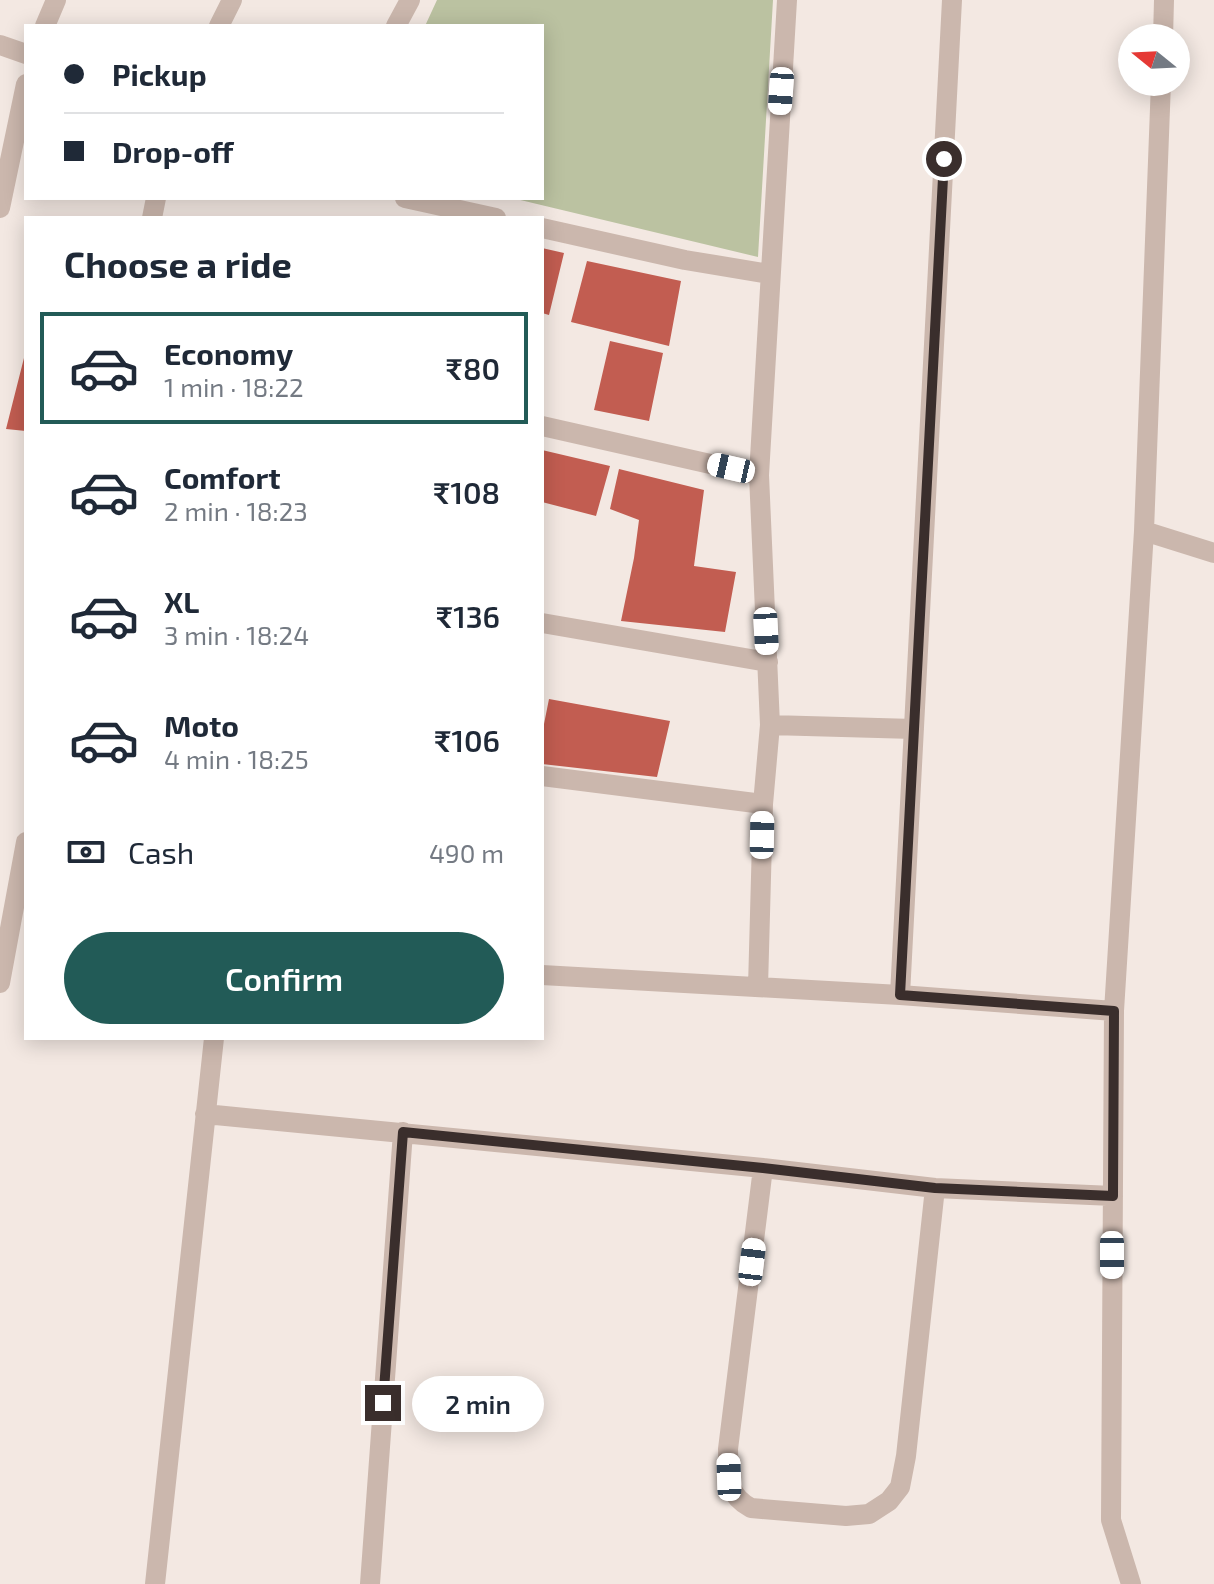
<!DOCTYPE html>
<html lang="en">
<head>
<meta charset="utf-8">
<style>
	:root { --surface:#fff; --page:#f2f2f3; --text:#1f2937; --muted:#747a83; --line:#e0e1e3; --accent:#225b57 }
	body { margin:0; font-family:"Exo 2",sans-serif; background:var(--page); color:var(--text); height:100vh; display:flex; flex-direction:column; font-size:30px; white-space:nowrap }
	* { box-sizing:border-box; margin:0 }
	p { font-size:26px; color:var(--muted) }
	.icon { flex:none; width:44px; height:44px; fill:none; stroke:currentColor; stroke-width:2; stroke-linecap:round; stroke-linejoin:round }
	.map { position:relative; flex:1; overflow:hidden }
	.sheet { position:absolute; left:24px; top:216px; width:520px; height:824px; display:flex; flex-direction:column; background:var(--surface); border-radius:0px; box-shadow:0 4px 20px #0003 }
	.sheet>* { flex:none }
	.top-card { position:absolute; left:24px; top:24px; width:520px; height:176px; border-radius:0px; box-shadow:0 4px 20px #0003; display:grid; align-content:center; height:176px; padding:0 40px; background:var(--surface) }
	.needle { width:52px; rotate:288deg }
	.tools { position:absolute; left:1118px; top:24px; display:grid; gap:16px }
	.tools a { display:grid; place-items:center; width:72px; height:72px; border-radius:50%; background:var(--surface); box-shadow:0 4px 20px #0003; font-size:40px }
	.end { position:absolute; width:36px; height:36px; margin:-18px; border:10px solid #3a2e2c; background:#fff; box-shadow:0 0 0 4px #fff }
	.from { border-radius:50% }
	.bubble { position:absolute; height:56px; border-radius:28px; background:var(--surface); box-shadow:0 4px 20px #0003; font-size:26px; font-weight:600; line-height:56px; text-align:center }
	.car { position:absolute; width:24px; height:48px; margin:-24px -12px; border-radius:10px; box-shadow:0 0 6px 2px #0007; background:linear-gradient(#fff 24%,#345 0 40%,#fff 0 76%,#345 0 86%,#fff 0) }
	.top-card b { display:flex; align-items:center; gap:28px; height:76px; font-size:30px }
	.top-card b+b { border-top:2px solid var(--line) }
	.top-card i { width:20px; height:20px; background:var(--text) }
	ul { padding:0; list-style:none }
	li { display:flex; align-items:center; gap:24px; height:112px; margin:0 16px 12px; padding:0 24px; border:4px solid transparent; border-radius:0px }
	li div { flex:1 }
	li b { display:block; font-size:30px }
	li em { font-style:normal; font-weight:600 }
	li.selected { border-color:var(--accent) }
	li>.icon { width:72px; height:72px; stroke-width:1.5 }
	h2 { padding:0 40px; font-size:36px; line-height:96px }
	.pay { display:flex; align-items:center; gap:20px; height:88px; padding:0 40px; font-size:30px }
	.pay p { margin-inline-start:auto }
	.action { display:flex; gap:16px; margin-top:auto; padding:16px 40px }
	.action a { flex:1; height:92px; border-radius:48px; background:var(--accent); color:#fff; font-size:32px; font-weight:600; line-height:92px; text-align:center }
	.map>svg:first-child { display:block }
	.green { fill:#bbc2a1 }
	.building { fill:#c25d51 }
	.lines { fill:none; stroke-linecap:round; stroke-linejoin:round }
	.minor { stroke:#cbb7ad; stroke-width:20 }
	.route { stroke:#3a2e2c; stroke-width:10 }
</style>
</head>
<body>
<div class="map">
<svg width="1214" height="1584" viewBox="0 0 1214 1584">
	<rect width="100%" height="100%" fill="#f3e8e2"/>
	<path class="green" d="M437 0H773L758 257 512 198H542V26H425Z"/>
	<path class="building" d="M542 248 564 253 549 315 542 313Z
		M587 261 681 281 669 346 571 322Z
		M610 341 663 353 649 421 594 410Z
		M25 354H26V431L6 429Z
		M542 450 610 466 596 516 542 502Z
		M619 469 704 490 694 566 736 572 725 632 621 621 634 558 639 520 610 509Z
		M549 699 670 721 657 777 542 764V734Z"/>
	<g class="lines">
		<path class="minor" d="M45 26 56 0
			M219 26 232 0
			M396 26 410 0
			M1163 38 1164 0
			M0 45 26 54
			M405 198 496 218
			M0 208 26 84
			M152 218 156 198
			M542 228 685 260 770 274
			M542 426 759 475
			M1144 531 1214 553
			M542 623 768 662
			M770 725 914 729
			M542 776 763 804
			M542 975 900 995 1114 1011
			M0 983 26 842
			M758 987 763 804 770 725 759 475 787 0
			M900 995 952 0
			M205 1114 763 1168 935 1188 1113 1196
			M763 1168 728 1449C729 1476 725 1494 751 1508L846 1516 869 1514 889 1501 900 1487 906 1456 935 1188
			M155 1584 214 1038
			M370 1584 403 1132
			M1131 1584 1111 1520 1114 1011 1144 531 1161 82"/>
	</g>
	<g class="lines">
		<path class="route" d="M383 1403 403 1132 763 1168 935 1188 1113 1196 1114 1011 900 995 944 159"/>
	</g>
</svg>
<div class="tools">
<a><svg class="needle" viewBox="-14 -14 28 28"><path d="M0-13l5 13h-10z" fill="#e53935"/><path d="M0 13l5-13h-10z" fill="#747a83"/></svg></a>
</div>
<i class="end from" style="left:944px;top:159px"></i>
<i class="end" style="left:383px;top:1403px"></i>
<div class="bubble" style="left:412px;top:1376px;width:132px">2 min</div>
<i class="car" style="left:781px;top:91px;rotate:184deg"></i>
<i class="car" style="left:731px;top:468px;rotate:283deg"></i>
<i class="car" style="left:766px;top:631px;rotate:177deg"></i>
<i class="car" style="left:762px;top:835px;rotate:1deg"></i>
<i class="car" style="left:1112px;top:1255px;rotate:180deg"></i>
<i class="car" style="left:752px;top:1262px;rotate:7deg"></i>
<i class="car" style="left:729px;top:1477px;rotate:358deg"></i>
<div class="top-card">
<b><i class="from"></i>Pickup</b>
<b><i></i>Drop-off</b>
</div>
<section class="sheet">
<h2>Choose a ride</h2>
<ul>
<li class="selected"><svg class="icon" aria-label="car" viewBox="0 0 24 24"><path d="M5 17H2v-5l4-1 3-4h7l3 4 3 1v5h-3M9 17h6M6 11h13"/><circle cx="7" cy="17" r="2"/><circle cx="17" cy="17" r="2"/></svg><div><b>Economy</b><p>1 min · 18:22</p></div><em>₹80</em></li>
<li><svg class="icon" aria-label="car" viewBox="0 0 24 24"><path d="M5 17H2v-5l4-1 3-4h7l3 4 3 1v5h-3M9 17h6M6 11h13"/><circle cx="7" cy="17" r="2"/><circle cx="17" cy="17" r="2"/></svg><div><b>Comfort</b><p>2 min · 18:23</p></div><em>₹108</em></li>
<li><svg class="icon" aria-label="car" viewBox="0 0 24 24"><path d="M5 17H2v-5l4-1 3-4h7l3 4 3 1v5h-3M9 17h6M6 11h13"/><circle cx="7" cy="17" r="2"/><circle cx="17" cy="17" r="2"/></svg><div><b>XL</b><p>3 min · 18:24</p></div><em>₹136</em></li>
<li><svg class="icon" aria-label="car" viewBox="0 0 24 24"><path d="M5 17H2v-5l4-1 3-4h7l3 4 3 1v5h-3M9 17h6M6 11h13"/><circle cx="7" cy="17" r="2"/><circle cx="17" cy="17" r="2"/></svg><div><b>Moto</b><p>4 min · 18:25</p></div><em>₹106</em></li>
</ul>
<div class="pay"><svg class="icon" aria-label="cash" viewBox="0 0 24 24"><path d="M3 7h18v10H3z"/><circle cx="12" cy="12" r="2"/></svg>Cash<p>490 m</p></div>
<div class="action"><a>Confirm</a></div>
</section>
</div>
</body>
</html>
